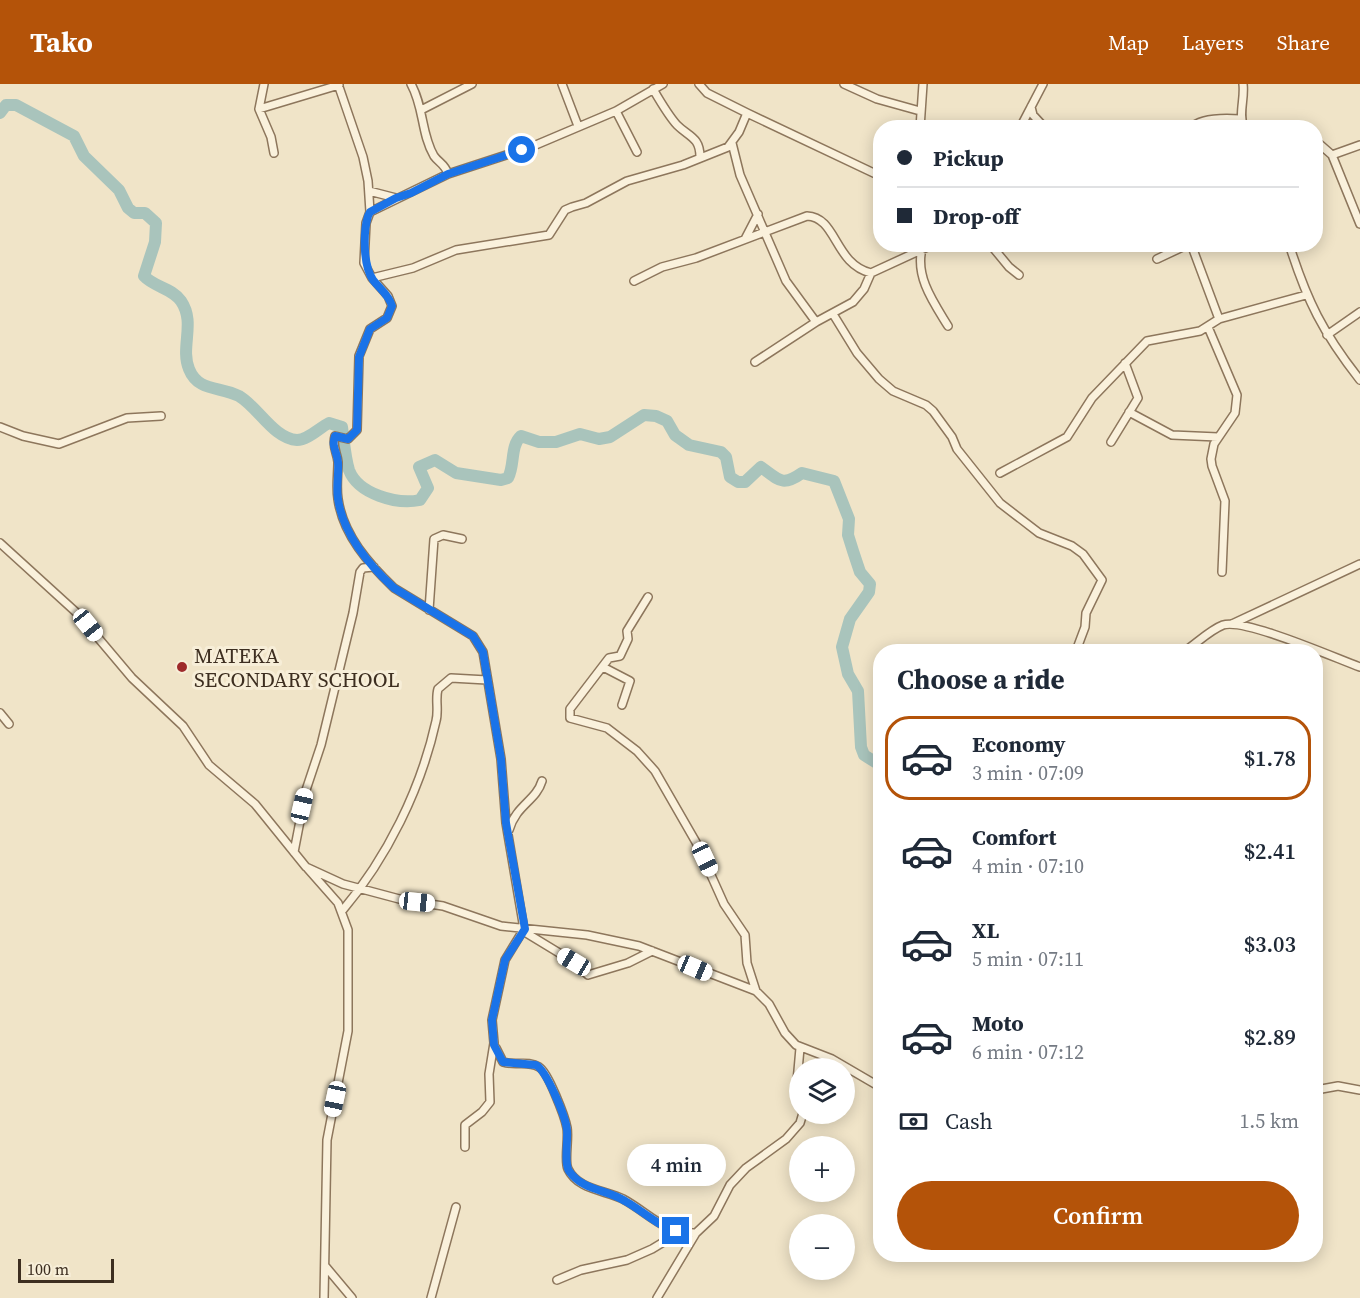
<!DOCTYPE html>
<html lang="en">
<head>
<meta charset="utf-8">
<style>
	:root { --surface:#fff; --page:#f2f2f3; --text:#1f2937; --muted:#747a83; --line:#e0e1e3; --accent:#b45309 }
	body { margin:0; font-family:"Source Serif 4",serif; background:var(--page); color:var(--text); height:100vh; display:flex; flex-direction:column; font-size:22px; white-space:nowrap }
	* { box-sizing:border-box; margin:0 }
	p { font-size:20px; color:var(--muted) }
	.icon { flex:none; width:33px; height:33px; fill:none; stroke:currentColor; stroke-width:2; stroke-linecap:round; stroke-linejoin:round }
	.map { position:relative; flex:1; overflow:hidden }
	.details { position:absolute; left:873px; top:560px; width:450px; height:618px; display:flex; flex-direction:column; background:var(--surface); border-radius:24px; box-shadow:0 3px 15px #0003 }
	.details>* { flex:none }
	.hud { position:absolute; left:873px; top:36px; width:450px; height:132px; border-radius:24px; box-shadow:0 3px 15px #0003; display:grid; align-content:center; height:132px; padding:0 24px; background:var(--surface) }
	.fabs { position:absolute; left:789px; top:974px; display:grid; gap:12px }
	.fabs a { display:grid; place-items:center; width:66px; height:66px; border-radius:50%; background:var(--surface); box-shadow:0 3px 15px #0003; font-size:30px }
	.scale { position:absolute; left:18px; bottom:15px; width:96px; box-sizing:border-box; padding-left:6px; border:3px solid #3d2e20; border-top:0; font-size:16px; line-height:21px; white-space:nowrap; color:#3d2e20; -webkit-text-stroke:4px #f7eed8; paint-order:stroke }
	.end { position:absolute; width:27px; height:27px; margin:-14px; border:8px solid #1a73e8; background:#fff; box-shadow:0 0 0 3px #fff }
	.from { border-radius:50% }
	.bubble { position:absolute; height:42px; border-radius:21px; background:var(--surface); box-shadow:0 3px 15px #0003; font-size:20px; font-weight:600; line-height:42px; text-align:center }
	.car { position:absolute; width:18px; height:36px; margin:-18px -9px; border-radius:8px; box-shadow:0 0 4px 2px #0007; background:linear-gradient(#fff 24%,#345 0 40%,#fff 0 76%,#345 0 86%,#fff 0) }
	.hud b { display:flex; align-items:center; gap:21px; height:57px; font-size:22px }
	.hud b+b { border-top:2px solid var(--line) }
	.hud i { width:15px; height:15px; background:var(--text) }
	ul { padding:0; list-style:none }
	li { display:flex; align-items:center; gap:18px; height:84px; margin:0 12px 9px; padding:0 12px; border:3px solid transparent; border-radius:24px }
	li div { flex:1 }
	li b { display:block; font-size:22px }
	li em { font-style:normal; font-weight:600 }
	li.active { border-color:var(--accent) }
	li>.icon { width:54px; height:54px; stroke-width:1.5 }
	h2 { padding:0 24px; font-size:27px; line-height:72px }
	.pay { display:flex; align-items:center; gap:15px; height:66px; padding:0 24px; font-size:22px }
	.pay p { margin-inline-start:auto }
	.cta { display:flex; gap:12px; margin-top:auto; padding:12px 24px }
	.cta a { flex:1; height:69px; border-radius:36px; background:var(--accent); color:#fff; font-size:24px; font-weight:600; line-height:69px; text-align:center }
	header { display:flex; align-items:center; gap:36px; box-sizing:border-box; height:84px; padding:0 30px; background:var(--accent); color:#fff }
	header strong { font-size:28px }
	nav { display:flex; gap:33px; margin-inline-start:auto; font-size:21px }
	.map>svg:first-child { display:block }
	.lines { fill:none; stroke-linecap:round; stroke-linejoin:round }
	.river { stroke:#a9c4bc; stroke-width:12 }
	.minor-casing { stroke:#8d765c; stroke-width:10 }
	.minor { stroke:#faf1dc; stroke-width:7 }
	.route { stroke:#1a73e8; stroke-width:8 }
	.poi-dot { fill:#9e2a2b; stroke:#f7eed8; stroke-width:2 }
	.labels { text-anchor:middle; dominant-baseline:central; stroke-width:6; stroke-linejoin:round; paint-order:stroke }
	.poi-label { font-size:21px; fill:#3d2e20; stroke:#f7eed8; text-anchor:start }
</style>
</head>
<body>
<header>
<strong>Tako</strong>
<nav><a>Map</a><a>Layers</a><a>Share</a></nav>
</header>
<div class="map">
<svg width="1360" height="1214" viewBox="0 0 1360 1214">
	<rect width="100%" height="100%" fill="#f0e4c8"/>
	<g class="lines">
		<path class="river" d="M0 29 6 21H16L74 52 84 72 119 106 128 124 134 129H145L156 139 155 158 144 192C154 203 172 204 181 217 196 239 180 263 189 285 198 308 220 302 239 312 258 323 274 355 297 356 308 356 319 344 329 339L342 343C344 357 345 373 349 386 358 410 397 421 420 416L428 404 419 383 435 376 456 389 501 396 508 394C515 381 510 362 521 352L539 358H556L580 350 599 355 610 353 644 331 656 332 667 337 675 351 689 361 721 368 726 373 730 393 738 398H745L761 383C779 396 782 403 802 389L834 397 849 435 848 451 853 467 860 488 870 500 869 508 850 535 842 563 848 590 858 607 861 663 864 671 880 681"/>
		<g class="minor-casing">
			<path id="minor" d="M264 0 259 25 271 53 274 69
				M338 0 363 73 368 97 370 128 366 139 364 179 372 194 388 212 392 222 387 234 370 245 359 272 357 346 348 355 335 352C332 363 337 368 338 378 338 391 336 403 338 415 343 451 369 480 394 504L473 552 483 568 501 675 506 739 524 845 505 876 492 936 494 959 489 990 490 1018 482 1028 465 1041V1063
				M411 0C424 23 421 50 434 72 439 79 445 80 448 90
				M562 0 578 42
				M699 0 707 9 747 29 880 92
				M844 0 877 15 920 27
				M1243 0C1245 15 1238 30 1244 44
				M653 5C660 17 668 31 677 41 689 53 700 53 700 73
				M1031 23 1033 31 1045 44
				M259 25 339 1
				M423 25 472 0
				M616 27 637 68
				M920 44 923 0
				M1020 44 1043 0
				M1191 44C1201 33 1226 34 1240 35
				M1316 57 1332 71 1360 140
				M732 59 740 91 786 197 816 238
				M1332 71 1360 61
				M369 107 396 114
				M370 128 448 90 531 63 616 27 663 0
				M745 155 758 130
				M990 160 1009 183 1019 191
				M1191 160 1219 235
				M1289 160C1307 217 1323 249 1360 296
				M922 165C915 193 934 219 948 242
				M1157 175 1189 160
				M372 194 413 184 456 166 549 151 565 126 572 123 586 119 627 97 683 81 728 63 739 48 747 29
				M634 197 662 183 696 174 807 132C837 133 834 180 871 189L934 160
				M833 230 857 269 879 295 893 307 926 321 933 327 952 353 957 365 1000 419 1039 449 1072 462 1083 470 1102 496 1086 529 1085 543 1076 567
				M1208 243 1237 311 1235 329 1214 360 1211 375 1212 382 1225 417 1222 488
				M1327 251 1360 228
				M755 278 816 238 853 218 864 205 871 189
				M1129 328 1172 351 1218 353
				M0 343 23 352 59 360 127 334 161 332
				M1111 358 1138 314 1125 279
				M1000 389 1067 353 1092 314 1147 257 1200 247 1219 235 1306 211
				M0 459 78 530 132 594 183 642 209 681 255 720 306 783 343 800 403 816 443 822 501 842 587 851 639 862 756 907 769 920 785 949 796 961 832 975 880 1003
				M648 513 627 547 628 555 620 572 609 574 570 625V634L607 644 637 667 655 687 697 760 724 820 745 851 747 879 756 907
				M429 526 434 455 443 451 462 455
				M1232 540 1360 480
				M1185 567C1197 559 1210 546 1223 541 1245 534 1335 574 1360 583
				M603 583 630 597 622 621
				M0 629 9 640
				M509 746C516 721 536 717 542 697
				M294 768 306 706 321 661 353 529 360 488 363 484 374 483
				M308 785 338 819 348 846V947L327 1056 324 1214
				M342 827C387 774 421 705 436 637 439 626 435 615 438 605L451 594 487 596
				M523 847 574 878 588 891 628 879 652 867
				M496 964 503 978C515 982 528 976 539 983 548 988 565 1033 567 1044 569 1055 564 1077 568 1085 578 1106 605 1106 623 1115 649 1129 664 1150 696 1149
				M1316 1006 1338 1002 1360 1006
				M800 1013 797 998 800 964
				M326 1183 352 1214
				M557 1196 581 1186 627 1176 652 1165 680 1148
				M431 1214 456 1123
				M657 1214 696 1149 714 1132 730 1101 746 1084 786 1055 800 1039 803 1029"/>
		</g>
		<use href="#minor" class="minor"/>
	</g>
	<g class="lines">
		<path class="route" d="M522 66 448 90 411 109 396 114 370 128 368 132C363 149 363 181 373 196 380 205 389 211 392 222L387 234 370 245 359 273 357 346 348 355 335 352C331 363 337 367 338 378 339 390 336 403 338 415 343 450 369 481 394 504L473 552 483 568 501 675 506 739 525 845 505 876 492 936 494 961 503 978 536 981C547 987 566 1034 567 1046 568 1057 564 1079 569 1087 583 1107 606 1105 625 1117 643 1127 656 1141 676 1147"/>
	</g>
	<circle class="poi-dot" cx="182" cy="583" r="6"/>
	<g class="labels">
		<g class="poi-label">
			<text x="194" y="571">MATEKA<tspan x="194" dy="24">SECONDARY SCHOOL</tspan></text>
		</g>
	</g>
</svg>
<div class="fabs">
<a><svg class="icon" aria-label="layers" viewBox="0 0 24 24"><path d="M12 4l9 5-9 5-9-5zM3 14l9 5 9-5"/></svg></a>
<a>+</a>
<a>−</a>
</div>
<div class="scale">100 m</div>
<i class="end from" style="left:522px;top:66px"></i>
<i class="end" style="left:676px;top:1147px"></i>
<div class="bubble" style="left:627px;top:1060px;width:99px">4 min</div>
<i class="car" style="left:88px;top:541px;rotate:141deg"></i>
<i class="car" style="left:302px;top:722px;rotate:13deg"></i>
<i class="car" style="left:705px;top:775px;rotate:155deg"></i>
<i class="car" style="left:417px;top:818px;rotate:96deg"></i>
<i class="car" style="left:574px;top:878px;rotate:301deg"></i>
<i class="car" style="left:695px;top:884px;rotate:113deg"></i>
<i class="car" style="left:335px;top:1015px;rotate:192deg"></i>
<div class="hud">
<b><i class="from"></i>Pickup</b>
<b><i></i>Drop-off</b>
</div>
<section class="details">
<h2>Choose a ride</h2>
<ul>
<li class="active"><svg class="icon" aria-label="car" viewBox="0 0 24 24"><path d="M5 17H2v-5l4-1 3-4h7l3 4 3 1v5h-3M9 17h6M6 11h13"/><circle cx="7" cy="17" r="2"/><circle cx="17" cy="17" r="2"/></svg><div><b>Economy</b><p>3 min · 07:09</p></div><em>$1.78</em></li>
<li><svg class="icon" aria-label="car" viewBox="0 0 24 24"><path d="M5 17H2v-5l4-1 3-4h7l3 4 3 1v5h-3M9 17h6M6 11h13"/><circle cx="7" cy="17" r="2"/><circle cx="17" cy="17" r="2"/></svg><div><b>Comfort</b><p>4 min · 07:10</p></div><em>$2.41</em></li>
<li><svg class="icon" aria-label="car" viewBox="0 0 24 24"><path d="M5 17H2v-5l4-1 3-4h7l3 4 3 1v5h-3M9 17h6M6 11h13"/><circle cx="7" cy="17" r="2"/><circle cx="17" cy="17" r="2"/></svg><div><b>XL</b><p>5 min · 07:11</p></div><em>$3.03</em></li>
<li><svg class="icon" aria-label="car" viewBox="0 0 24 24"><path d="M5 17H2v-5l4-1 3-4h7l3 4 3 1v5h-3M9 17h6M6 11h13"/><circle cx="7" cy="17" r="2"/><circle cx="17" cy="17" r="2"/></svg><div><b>Moto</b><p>6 min · 07:12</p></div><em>$2.89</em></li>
</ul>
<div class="pay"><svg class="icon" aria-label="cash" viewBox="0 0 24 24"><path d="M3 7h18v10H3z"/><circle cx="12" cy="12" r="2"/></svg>Cash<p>1.5 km</p></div>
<div class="cta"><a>Confirm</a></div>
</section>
</div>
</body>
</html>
